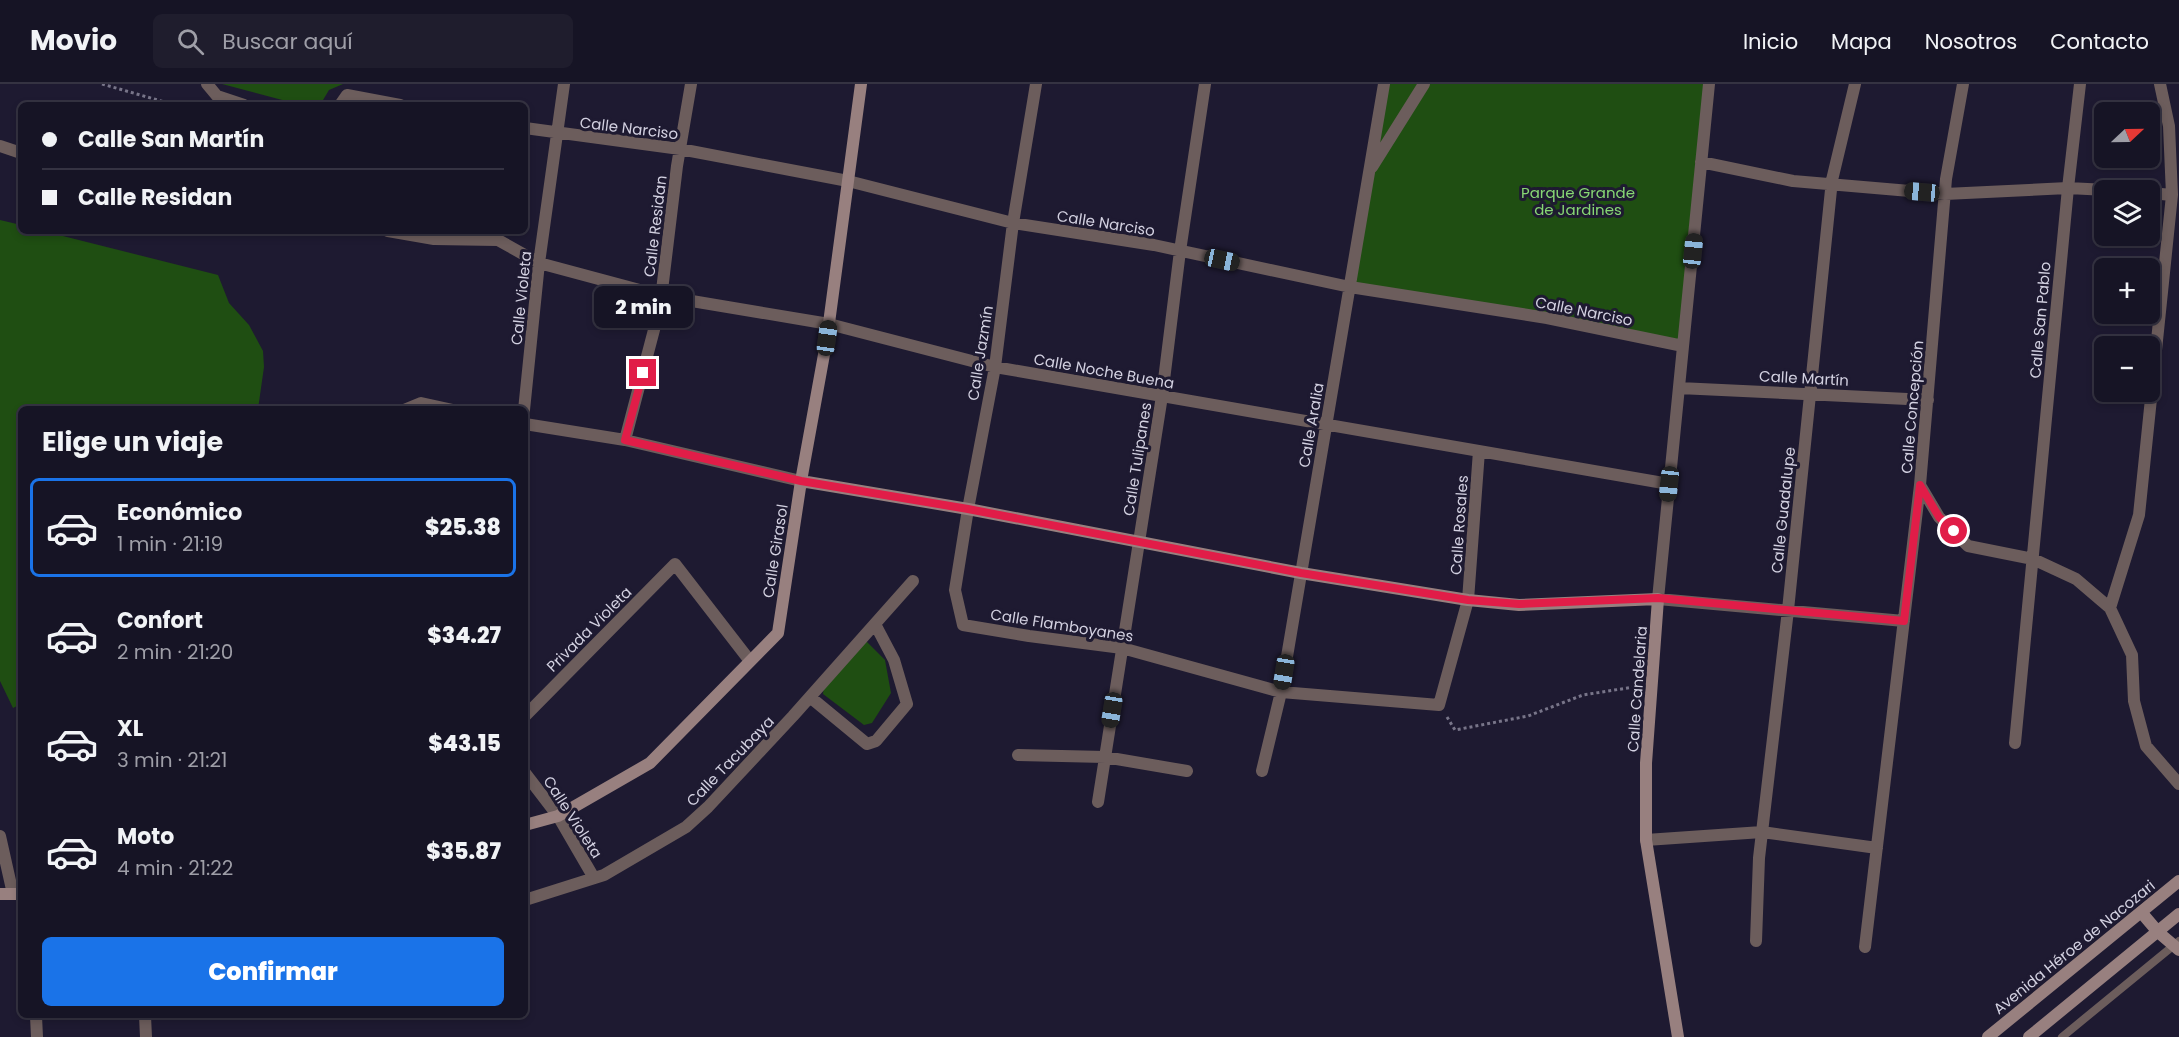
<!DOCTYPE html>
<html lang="es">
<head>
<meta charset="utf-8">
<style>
	:root { --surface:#161425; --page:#1f1d2d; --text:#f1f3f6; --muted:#9e9ea7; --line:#353342; --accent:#1a73e8 }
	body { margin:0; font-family:Poppins,sans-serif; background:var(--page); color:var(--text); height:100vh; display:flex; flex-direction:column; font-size:22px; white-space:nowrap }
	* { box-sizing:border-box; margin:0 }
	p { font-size:20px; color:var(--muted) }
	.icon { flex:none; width:33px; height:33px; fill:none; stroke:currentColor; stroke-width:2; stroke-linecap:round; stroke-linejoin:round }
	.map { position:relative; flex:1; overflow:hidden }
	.side { position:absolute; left:18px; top:322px; width:510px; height:612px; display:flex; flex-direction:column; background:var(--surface); border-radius:9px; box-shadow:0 3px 9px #0003,0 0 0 2px var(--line) }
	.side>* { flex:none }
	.guide { position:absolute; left:18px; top:18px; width:510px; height:132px; border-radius:9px; box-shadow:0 3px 9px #0003,0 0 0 2px var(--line); display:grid; align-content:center; height:132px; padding:0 24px; background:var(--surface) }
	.needle { width:39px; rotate:68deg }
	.controls { position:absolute; left:2094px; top:18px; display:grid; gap:12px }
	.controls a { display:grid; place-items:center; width:66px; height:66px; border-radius:9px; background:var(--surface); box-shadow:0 3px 9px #0003,0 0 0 2px var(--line); font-size:30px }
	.end { position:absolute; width:27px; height:27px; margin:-14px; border:8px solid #e11d48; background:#fff; box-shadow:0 0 0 3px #fff }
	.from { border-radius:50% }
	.bubble { position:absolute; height:42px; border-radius:9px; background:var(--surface); box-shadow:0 3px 9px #0003,0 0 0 2px var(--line); font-size:20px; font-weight:800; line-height:42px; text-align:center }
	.car { position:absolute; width:18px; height:36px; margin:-18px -9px; border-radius:8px; box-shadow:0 0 4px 2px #0007; background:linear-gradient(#222 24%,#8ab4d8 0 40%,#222 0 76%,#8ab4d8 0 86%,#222 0) }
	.guide b { display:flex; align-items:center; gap:21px; height:57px; font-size:22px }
	.guide b+b { border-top:2px solid var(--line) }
	.guide i { width:15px; height:15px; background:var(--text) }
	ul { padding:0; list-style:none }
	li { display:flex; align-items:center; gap:18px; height:99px; margin:0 12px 9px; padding:0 12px; border:3px solid transparent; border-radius:9px }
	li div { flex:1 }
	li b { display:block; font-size:22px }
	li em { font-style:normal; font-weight:800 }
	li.selected { border-color:var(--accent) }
	li>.icon { width:54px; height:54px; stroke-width:1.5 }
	h2 { padding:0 24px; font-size:27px; line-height:72px }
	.action { display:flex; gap:12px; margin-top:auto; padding:12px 24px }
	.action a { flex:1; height:69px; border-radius:9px; background:var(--accent); color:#fff; font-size:24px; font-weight:800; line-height:69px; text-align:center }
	header { display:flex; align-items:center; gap:36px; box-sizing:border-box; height:84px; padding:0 30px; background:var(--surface); border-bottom:2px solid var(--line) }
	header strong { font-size:28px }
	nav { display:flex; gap:33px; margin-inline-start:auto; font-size:21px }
	.search { width:420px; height:54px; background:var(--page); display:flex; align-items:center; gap:15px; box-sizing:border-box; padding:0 21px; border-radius:9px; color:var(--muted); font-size:22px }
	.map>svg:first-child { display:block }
	.green { fill:#1f4e12 }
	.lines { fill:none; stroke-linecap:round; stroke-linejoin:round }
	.path { stroke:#787589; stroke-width:3; stroke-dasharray:3 3; stroke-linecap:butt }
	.lane { stroke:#6c5d5c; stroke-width:8 }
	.street { stroke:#6c5d5c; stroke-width:12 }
	.secondary { stroke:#98807f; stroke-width:12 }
	.route { stroke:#e11d48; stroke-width:8 }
	.labels { text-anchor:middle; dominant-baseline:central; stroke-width:6; stroke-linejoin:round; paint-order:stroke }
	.street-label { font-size:15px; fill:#d3d1e1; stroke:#1e1a31 }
	.park-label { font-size:15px; fill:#87d774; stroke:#1e1a31 }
</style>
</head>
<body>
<header>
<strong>Movio</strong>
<div class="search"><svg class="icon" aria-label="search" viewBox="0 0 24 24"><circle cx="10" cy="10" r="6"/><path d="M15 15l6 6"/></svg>Buscar aquí</div>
<nav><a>Inicio</a><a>Mapa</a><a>Nosotros</a><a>Contacto</a></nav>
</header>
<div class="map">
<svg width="2179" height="953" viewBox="0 0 2179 953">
	<rect width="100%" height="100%" fill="#1e1a31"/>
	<path class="green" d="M222 0H343L329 6 320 21H301Z
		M1384 0H1709L1683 262 1350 203Z
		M0 136 21 141V147H43L218 191 229 219 249 241 263 267 264 283 258 325 21 326V620L13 624 0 597Z
		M865 556 885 576 891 609 872 639 864 641 823 610 824 601Z"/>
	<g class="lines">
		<path class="path" d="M102 0 175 21
			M1447 633 1455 646 1528 632 1583 611 1640 602"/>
		<path class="lane" d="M2062 953 2179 857"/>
		<path class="street" d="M207 0 217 12 244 21
			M1036 0 1013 139 995 283 968 425 955 506 963 541 1029 552 1122 564 1281 608 1439 621 1468 516 1479 367
			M1709 0 1658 515 1904 537
			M340 21 347 11 400 21
			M525 44 680 65 848 97 1013 139 1154 161 1350 203 1547 234 1683 262
			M0 62 21 69
			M1701 78 1793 97 1945 110 2068 104 2107 106
			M1372 83 1424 0
			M2150 109 2172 111
			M388 147 434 155 498 156 539 179 662 212 829 240 995 283 1669 400
			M1679 304 1928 316
			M404 326 421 319 453 326
			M524 326 539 179 564 0
			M525 340 625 356 801 397
			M625 356 660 223 677 82 691 0
			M1920 401 1939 433 1968 462 2033 475 2076 495 2110 524 2132 571 2134 617 2146 662 2179 700
			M2110 524 2139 431 2172 111 2169 42 2160 0
			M810 613 867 660 876 657 907 620 894 576 875 540
			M525 632 675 480 750 577
			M2015 659 2068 104 2080 0
			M1018 671 1105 673 1187 687
			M1262 687 1281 608 1384 0
			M525 689 558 732 594 794
			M1098 718 1162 312 1180 167 1205 0
			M0 752 13 810
			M1646 756 1762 748 1877 764
			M525 816 604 791 686 743 708 723 793 632 913 497
			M1756 857 1759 774 1788 526 1832 96 1855 0
			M1865 863 1920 401 1946 95 1963 0
			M36 932 37 953
			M145 932 146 953"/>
		<path class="secondary" d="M801 397 968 425 1301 489 1468 516 1519 521 1658 515 1646 679V756L1678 953
			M525 741 558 732 650 679 778 549 801 397 827 254 861 0
			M0 810H21
			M2141 828 2158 848 2179 866
			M1988 953 2179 797
			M2029 953 2179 830"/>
	</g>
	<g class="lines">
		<path class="route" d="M643 289 625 356 801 397 968 425 1301 489 1468 516 1519 520 1658 514 1904 537 1920 401 1939 433 1954 447"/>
	</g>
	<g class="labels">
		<g class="street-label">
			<text transform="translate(629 44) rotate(7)">Calle Narciso</text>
			<text transform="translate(1106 139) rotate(9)">Calle Narciso</text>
			<text transform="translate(655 142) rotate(-83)">Calle Residan</text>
			<text transform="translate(521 214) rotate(-84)">Calle Violeta</text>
			<text transform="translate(1584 227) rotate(11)">Calle Narciso</text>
			<text transform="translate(2040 236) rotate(-85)">Calle San Pablo</text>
			<text transform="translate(980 269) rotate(-81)">Calle Jazmín</text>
			<text transform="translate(1104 287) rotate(10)">Calle Noche Buena</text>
			<text transform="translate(1804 294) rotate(3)">Calle Martín</text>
			<text transform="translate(1912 323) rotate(-85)">Calle Concepción</text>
			<text transform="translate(1311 341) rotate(-80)">Calle Aralia</text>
			<text transform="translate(1137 375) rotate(-81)">Calle Tulipanes</text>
			<text transform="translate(1783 426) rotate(-84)">Calle Guadalupe</text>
			<text transform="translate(1459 441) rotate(-86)">Calle Rosales</text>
			<text transform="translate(775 467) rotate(-81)">Calle Girasol</text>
			<text transform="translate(1062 541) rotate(9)">Calle Flamboyanes</text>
			<text transform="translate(589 545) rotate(-45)">Privada Violeta</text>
			<text transform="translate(1637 605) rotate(-86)">Calle Candelaria</text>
			<text transform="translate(730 677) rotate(-46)">Calle Tacubaya</text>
			<text transform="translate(573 733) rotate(57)">Calle Violeta</text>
			<text transform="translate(2074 863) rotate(-39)">Avenida Héroe de Nacozari</text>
		</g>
		<g class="park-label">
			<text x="1578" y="108">Parque Grande<tspan x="1578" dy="17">de Jardines</tspan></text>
		</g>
	</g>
</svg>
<div class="controls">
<a><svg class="needle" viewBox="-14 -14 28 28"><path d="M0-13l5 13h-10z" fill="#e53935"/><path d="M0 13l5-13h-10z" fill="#9e9ea7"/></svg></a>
<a><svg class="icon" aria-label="layers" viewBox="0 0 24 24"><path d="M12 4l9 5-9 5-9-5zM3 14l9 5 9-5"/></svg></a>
<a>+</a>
<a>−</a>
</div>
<i class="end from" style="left:1954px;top:447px"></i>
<i class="end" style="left:643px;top:289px"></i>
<div class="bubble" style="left:594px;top:202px;width:99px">2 min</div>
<i class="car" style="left:1922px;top:108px;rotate:275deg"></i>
<i class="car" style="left:1693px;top:167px;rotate:6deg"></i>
<i class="car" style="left:1222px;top:176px;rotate:102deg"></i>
<i class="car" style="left:827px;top:254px;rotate:8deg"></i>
<i class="car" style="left:1669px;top:400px;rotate:186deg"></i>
<i class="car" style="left:1284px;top:588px;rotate:189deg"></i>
<i class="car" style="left:1112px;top:626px;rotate:189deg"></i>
<div class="guide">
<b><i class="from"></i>Calle San Martín</b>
<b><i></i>Calle Residan</b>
</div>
<section class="side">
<h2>Elige un viaje</h2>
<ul>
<li class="selected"><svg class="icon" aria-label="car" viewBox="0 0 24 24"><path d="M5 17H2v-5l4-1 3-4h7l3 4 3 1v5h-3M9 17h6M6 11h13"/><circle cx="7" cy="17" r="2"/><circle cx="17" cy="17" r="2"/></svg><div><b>Económico</b><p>1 min · 21:19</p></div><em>$25.38</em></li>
<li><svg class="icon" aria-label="car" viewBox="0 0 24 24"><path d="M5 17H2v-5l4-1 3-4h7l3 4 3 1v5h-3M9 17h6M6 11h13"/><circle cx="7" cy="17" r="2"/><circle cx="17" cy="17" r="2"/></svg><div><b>Confort</b><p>2 min · 21:20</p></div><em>$34.27</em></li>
<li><svg class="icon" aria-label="car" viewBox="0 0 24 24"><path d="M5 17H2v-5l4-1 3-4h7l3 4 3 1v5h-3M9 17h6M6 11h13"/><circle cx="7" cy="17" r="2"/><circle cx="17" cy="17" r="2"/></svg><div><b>XL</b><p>3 min · 21:21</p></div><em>$43.15</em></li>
<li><svg class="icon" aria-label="car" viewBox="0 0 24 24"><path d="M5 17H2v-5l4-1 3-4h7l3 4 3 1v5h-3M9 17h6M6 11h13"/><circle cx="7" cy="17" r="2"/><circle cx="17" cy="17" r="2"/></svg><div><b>Moto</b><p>4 min · 21:22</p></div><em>$35.87</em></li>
</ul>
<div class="action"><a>Confirmar</a></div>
</section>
</div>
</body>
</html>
